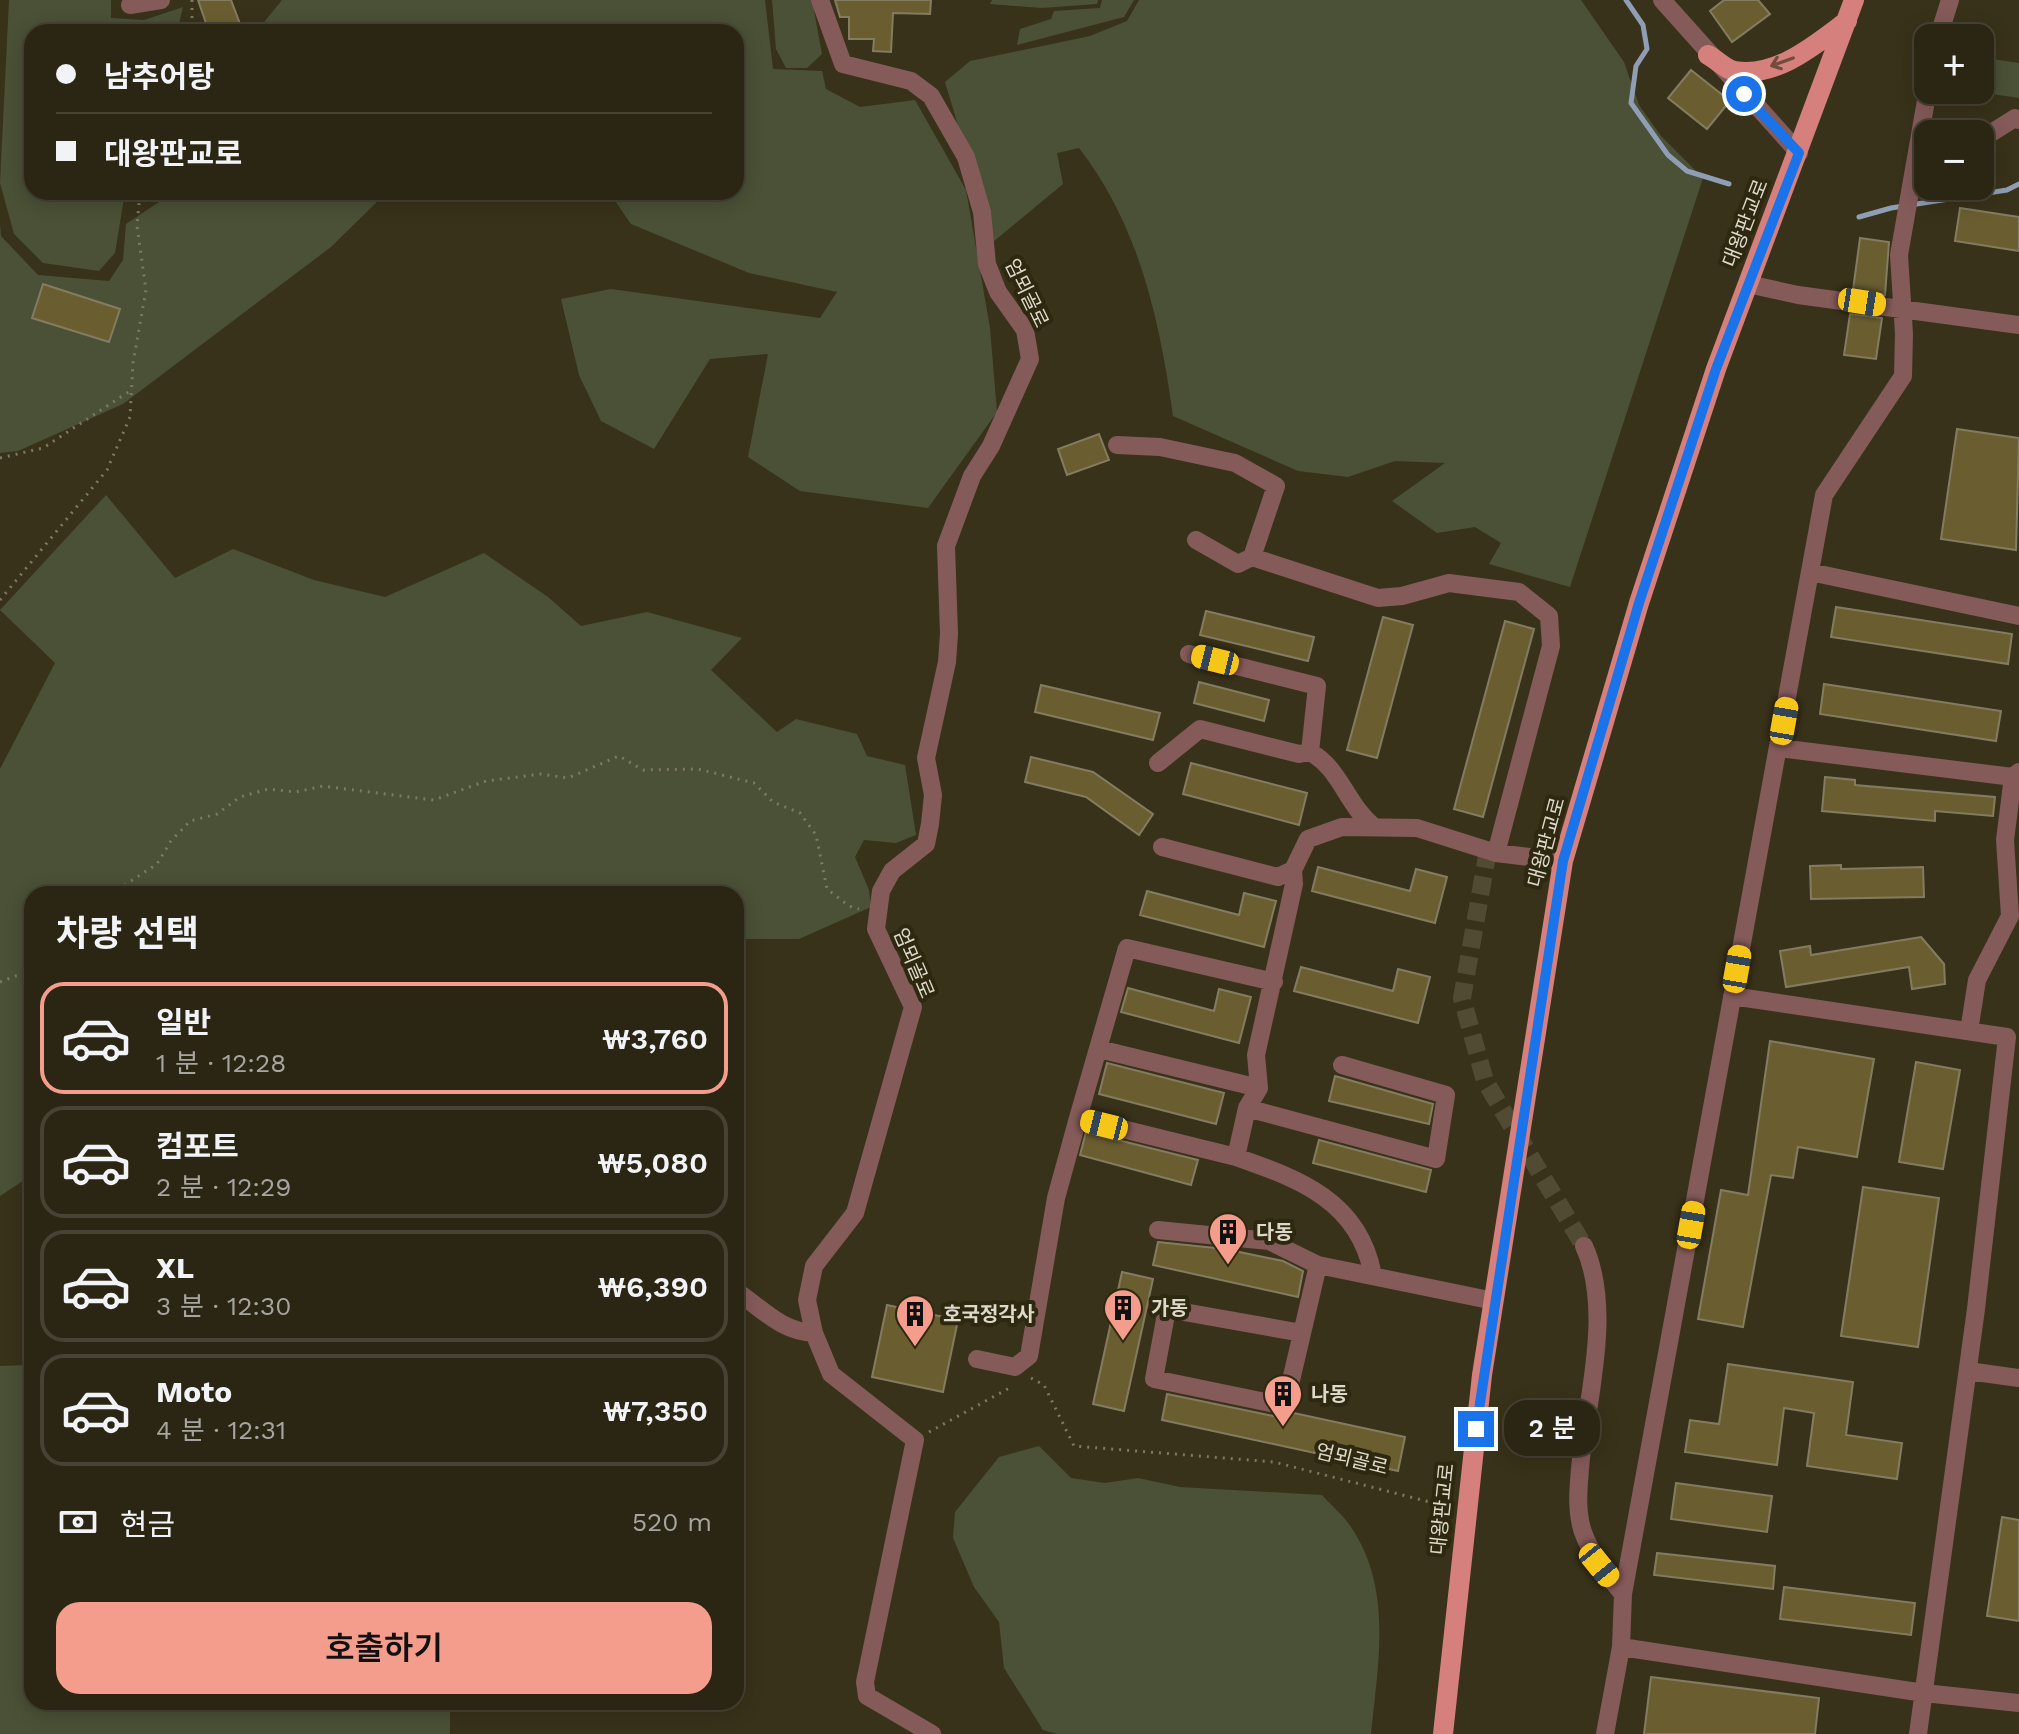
<!DOCTYPE html>
<html lang="ko">
<head>
<meta charset="utf-8">
<style>
	:root { --surface:#2b2614; --page:#332e1d; --text:#f1f3f6; --muted:#a6a5a0; --line:#474334; --accent:#f49d8d }
	body { margin:0; font-family:"Work Sans","Noto Sans KR",sans-serif; background:var(--page); color:var(--text); height:100vh; display:flex; flex-direction:column; font-size:30px; white-space:nowrap }
	* { box-sizing:border-box; margin:0 }
	p { font-size:26px; color:var(--muted) }
	.icon { flex:none; width:44px; height:44px; fill:none; stroke:currentColor; stroke-width:2; stroke-linecap:round; stroke-linejoin:round }
	.map { position:relative; flex:1; overflow:hidden }
	.drawer { position:absolute; left:24px; top:886px; width:720px; height:824px; display:flex; flex-direction:column; background:var(--surface); border-radius:24px; box-shadow:0 4px 20px #0003,0 0 0 2px var(--line) }
	.drawer>* { flex:none }
	.banner { position:absolute; left:24px; top:24px; width:720px; height:176px; border-radius:24px; box-shadow:0 4px 20px #0003,0 0 0 2px var(--line); display:grid; align-content:center; height:176px; padding:0 32px; background:var(--surface) }
	.controls { position:absolute; left:1914px; top:24px; display:grid; gap:16px }
	.controls a { display:grid; place-items:center; width:80px; height:80px; border-radius:16px; background:var(--surface); box-shadow:0 4px 20px #0003,0 0 0 2px var(--line); font-size:40px }
	.end { position:absolute; width:36px; height:36px; margin:-18px; border:10px solid #1a73e8; background:#fff; box-shadow:0 0 0 4px #fff }
	.from { border-radius:50% }
	.bubble { position:absolute; height:56px; border-radius:24px; background:var(--surface); box-shadow:0 4px 20px #0003,0 0 0 2px var(--line); font-size:26px; font-weight:600; line-height:56px; text-align:center }
	.car { position:absolute; width:24px; height:48px; margin:-24px -12px; border-radius:10px; box-shadow:0 0 6px 2px #0007; background:linear-gradient(#f5c518 24%,#345 0 40%,#f5c518 0 76%,#345 0 86%,#f5c518 0) }
	.banner b { display:flex; align-items:center; gap:28px; height:76px; font-size:30px }
	.banner b+b { border-top:2px solid var(--line) }
	.banner i { width:20px; height:20px; background:var(--text) }
	ul { padding:0; list-style:none }
	li { display:flex; align-items:center; gap:24px; height:112px; margin:0 16px 12px; padding:0 16px; border:4px solid var(--line); border-radius:24px }
	li div { flex:1 }
	li b { display:block; font-size:30px }
	li em { font-style:normal; font-weight:600 }
	li.selected { border-color:var(--accent) }
	li>.icon { width:72px; height:72px; stroke-width:1.5 }
	h2 { padding:0 32px; font-size:36px; line-height:96px }
	.pay { display:flex; align-items:center; gap:20px; height:88px; padding:0 32px; font-size:30px }
	.pay p { margin-inline-start:auto }
	.action { display:flex; gap:16px; margin-top:auto; padding:16px 32px }
	.action a { flex:1; height:92px; border-radius:24px; background:var(--accent); color:#111; font-size:32px; font-weight:600; line-height:92px; text-align:center }
	.map>svg:first-child { display:block }
	.green { fill:#4a5136 }
	.lines { fill:none; stroke-linecap:round; stroke-linejoin:round }
	.stream { stroke:#8f9eb5; stroke-width:5 }
	.building { fill:#6a5e31; stroke:#837c61; stroke-width:2 }
	.minor-tunnel { stroke:#524b34; stroke-width:18; stroke-dasharray:18 9; stroke-linecap:butt }
	.path { stroke:#7e7964; stroke-width:3; stroke-dasharray:2 6; stroke-linecap:butt }
	.minor { stroke:#855b5a; stroke-width:18 }
	.major { stroke:#d6807e; stroke-width:20 }
	.oneway { stroke:#724b3c }
	.route { stroke:#1a73e8; stroke-width:10 }
	.labels { text-anchor:middle; dominant-baseline:central; stroke-width:8; stroke-linejoin:round; paint-order:stroke }
	.street-label { font-size:20px; fill:#ddd9ca; stroke:#2f2810 }
	.poi-label { font-size:20px; font-weight:bold; fill:#ddd9ca; stroke:#2f2810; text-anchor:start }
</style>
</head>
<body>
<div class="map">
<svg width="2019" height="1734" viewBox="0 0 2019 1734">
	<rect width="100%" height="100%" fill="#39321a"/>
	<path class="green" d="M9 0H111V18L144 20 183 7 177 32H32V192H125L115 253 99 271 43 263 14 234 0 183Z
		M282 0H765L773 69 822 71 826 89 860 107 915 100 966 190 990 328 997 412 928 508 800 491 748 457 768 354 710 359 654 449 601 421 579 375 561 299 611 289 820 318 837 292 749 273 631 224 609 192H736V32H256Z
		M772 0H812L822 54 807 68H786L776 49Z
		M992 0H1098L1097 4 1042 8 990 4Z
		M1102 0H1134L1124 17 1017 45 1020 29 1051 19 1054 11 1100 8Z
		M1139 0H1581L1624 62 1639 105 1661 136 1703 178 1570 587 1489 564 1501 543 1475 527 1437 533 1392 501 1445 463 1395 461 1348 477 1298 471 1173 416C1160 321 1139 225 1079 148L1057 153 1063 184 993 242 945 82 970 61 1090 36 1127 21Z
		M1980 57 2019 63V98L1965 90H1980Z
		M174 192H387L331 247 123 404 18 451 0 453V223L1 236 38 275 109 281 123 260 126 224Z
		M106 495 175 578 233 549 314 580 385 597 484 553 548 597 581 626 647 612 742 638 711 670 777 732 796 719 857 734 867 756 905 765 916 835 896 843 864 840 855 857 869 890 871 907 799 939H736V894H32V1175L0 1196V769L55 663 0 610Z
		M25 1365 32 1371V1702H450V1734H0V1366Z
		M1039 1446 1071 1478 1105 1483 1138 1478 1180 1487 1322 1495C1331 1505 1344 1516 1351 1527 1393 1589 1378 1664 1371 1734H1057L1043 1730 1004 1668 999 1622 974 1587 953 1538 955 1512 999 1457Z"/>
	<g class="lines">
		<path class="stream" d="M1626 0 1643 25 1647 49 1636 66 1631 103 1668 155 1687 171 1729 184
			M1859 217 1891 208 2007 190 2019 184"/>
	</g>
	<path class="building" d="M198 0H231L243 32H209Z
		M835 0H931L930 14 893 13 891 52 873 51 874 39H849V17H840Z
		M1724 0H1758L1770 14 1732 42 1710 11Z
		M1691 70 1730 101 1707 129 1668 98Z
		M1960 208 2019 217V251L1955 241Z
		M1860 238 1889 242 1885 295 1853 290Z
		M43 284 120 309 109 342 32 318Z
		M1850 314 1882 318 1876 359 1844 355Z
		M1957 429 2019 438 2016 550 1941 539Z
		M1099 434 1109 460 1067 475 1058 449Z
		M1836 607 2012 634 2008 664 1831 637Z
		M1206 611 1314 637 1308 661 1200 635Z
		M1383 617 1413 625 1377 758 1347 750Z
		M1505 621 1534 629 1483 817 1454 809Z
		M1199 682 1269 700 1264 721 1194 703Z
		M1824 684 2001 711 1996 741 1820 714Z
		M1041 685 1160 713 1153 740 1035 712Z
		M1031 757 1093 772 1153 814 1139 835 1086 797 1025 782Z
		M1191 763 1307 793 1299 825 1183 794Z
		M1825 777 1855 780V785L1995 797 1993 816 1935 811V821L1822 811Z
		M1841 865V869L1923 867 1924 897 1811 899 1810 866Z
		M1318 867 1410 891 1416 869 1447 877 1435 923 1312 891Z
		M1147 891 1239 915 1244 893 1276 901 1264 947 1140 915Z
		M1921 937 1944 964 1945 984 1912 989 1909 967 1786 987 1780 951 1810 946 1811 955Z
		M1301 967 1393 991 1398 969 1430 977 1418 1023 1294 991Z
		M1128 988 1214 1011 1219 989 1251 997 1239 1043 1121 1012Z
		M1770 1041 1874 1059 1857 1157 1798 1147 1793 1178 1771 1175 1743 1327 1698 1319 1721 1190 1748 1195Z
		M1916 1062 1960 1070 1943 1169 1899 1162Z
		M1107 1063 1224 1093 1216 1124 1099 1094Z
		M1335 1076 1433 1104 1429 1124 1329 1101Z
		M1086 1132 1198 1160 1191 1185 1080 1155Z
		M1319 1140 1431 1170 1426 1192 1313 1163Z
		M1863 1187 1939 1198 1918 1347 1841 1336Z
		M1158 1242 1225 1249 1283 1261 1303 1271 1298 1297 1153 1265Z
		M1122 1272 1153 1279 1124 1411 1093 1404Z
		M887 1305 958 1320 943 1392 872 1377Z
		M1728 1364 1853 1382 1846 1435 1902 1443 1897 1479 1807 1466 1814 1413 1784 1408 1777 1465 1685 1452 1690 1420 1719 1424Z
		M1167 1394 1283 1418 1294 1413 1405 1437 1398 1471 1162 1420Z
		M1676 1483 1772 1496 1767 1532 1671 1519Z
		M2002 1517 2019 1520V1621L1987 1616Z
		M1657 1553 1775 1566 1773 1589 1654 1575Z
		M1784 1587 1915 1603 1911 1635 1780 1619Z
		M1651 1677 1819 1698 1815 1734H1644Z"/>
	<g class="lines">
		<path class="minor-tunnel" d="M1488 850 1462 998 1485 1081 1584 1246"/>
		<path class="path" d="M192 0V32
			M0 458 43 448 130 391
			M0 600 107 470 130 417 133 363 146 290 137 226 140 192
			M111 894 157 864 171 841 190 821 217 814 240 797 268 789 296 792 323 786 434 800 486 781 541 774 568 778 619 756 643 770 698 769 754 783 773 802 800 813 816 835 827 889 849 906 859 909
			M0 982 15 976 32 977
			M1031 1378 1044 1385 1074 1446 1274 1462 1449 1507
			M929 1432 1013 1386"/>
		<path class="minor" d="M820 0 843 64 911 81 931 96 966 157 982 212 987 264 998 292 1025 330 1030 359 991 446 972 476 946 546 949 634 947 662 926 758 933 795 930 824 926 844 892 871 881 891 876 929 913 1007 855 1213 814 1266 807 1300 814 1333 831 1374 915 1440 865 1682 867 1696 932 1734
			M1662 0 1799 153
			M130 5 161 0
			M1938 38 1950 0
			M1928 89 1899 255 1904 334 1903 376 1824 495 1623 1594 1621 1647 1924 1693 2019 1703
			M1980 140 2015 118 2019 120
			M1748 284 1798 295 2019 325
			M1117 445 1160 447 1235 463 1276 486 1252 557 1378 598 1402 596 1449 583 1519 592 1549 616 1551 646 1496 853
			M1196 540 1238 564 1252 557
			M1810 572 2019 616
			M1189 654 1317 686 1310 752C1340 768 1347 805 1373 826
			M1779 748 2013 777 2019 772
			M1158 763 1200 729 1299 754 1310 752
			M1162 847 1278 877 1293 870 1308 839 1342 827 1417 828 1496 853 1563 861
			M1732 996 2007 1037 1976 1309 1918 1734
			M1969 1031 1977 980 2010 916 2005 840 2013 777
			M1099 1049 1259 1088
			M1247 1108 1436 1159 1446 1095 1342 1065
			M1078 1118 1127 948 1274 982
			M1236 1157C1299 1179 1360 1201 1373 1276
			M1158 1230 1269 1241 1318 1265 1494 1301
			M1584 1246C1612 1307 1589 1393 1581 1458 1579 1482 1575 1509 1583 1532 1591 1555 1607 1575 1623 1594
			M736 1291C763 1309 780 1331 814 1333
			M1302 1333 1167 1309 1154 1379 1285 1406 1318 1265
			M977 1359 1015 1367 1029 1356 1056 1198 1078 1118 1236 1157 1247 1108 1259 1088 1256 1055 1294 884 1293 870
			M1968 1371 2019 1378
			M1605 1734 1621 1647"/>
		<path class="major" d="M1708 55C1716 59 1726 70 1735 71 1777 78 1816 44 1847 21
			M1443 1734 1482 1375 1563 861 1639 603 1716 369 1854 0"/>
	</g>
	<defs><path id="oneway-shaft" d="M-6 0H5M1.5-3L5.5 0L1.5 3" fill="none" stroke-width="1.6" stroke-linecap="round" stroke-linejoin="round" transform="scale(2)"/></defs>
	<use class="oneway" href="#oneway-shaft" transform="translate(1782 62) rotate(160)"/>
	<g class="lines">
		<path class="route" d="M1476 1429 1563 861 1639 603 1716 369 1799 153 1744 94"/>
	</g>
	<defs>
		<g id="building-pin" transform="scale(2)"><path d="M0 17L-7.5 6A9.5 9.5 0 1 1 7.5 6Z" fill="#f49d8d" stroke="#2f2810"/><path d="M-4-6H4V6H1V3H-1V6H-4ZM-2.5-4.3h1.7v1.8h-1.7ZM.8-4.3h1.7v1.8H.8ZM-2.5-1h1.7V.8h-1.7ZM.8-1h1.7V.8H.8Z" fill="#111"/></g>
	</defs>
	<g fill-rule="evenodd">
		<use href="#building-pin" x="1228" y="1232"/>
		<use href="#building-pin" x="1123" y="1308"/>
		<use href="#building-pin" x="915" y="1314"/>
		<use href="#building-pin" x="1283" y="1394"/>
	</g>
	<g class="labels">
		<g class="street-label">
			<text transform="translate(1745 223) rotate(-69)">대왕판교로</text>
			<text transform="translate(1027 293) rotate(64)">엄뫼골로</text>
			<text transform="translate(1546 842) rotate(-75)">대왕판교로</text>
			<text transform="translate(914 963) rotate(67)">엄뫼골로</text>
			<text transform="translate(1352 1459) rotate(14)">엄뫼골로</text>
			<text transform="translate(1442 1509) rotate(-84)">대왕판교로</text>
		</g>
		<g class="poi-label">
			<text x="1256" y="1232">다동</text>
			<text x="1151" y="1308">가동</text>
			<text x="943" y="1314">호국정각사</text>
			<text x="1311" y="1394">나동</text>
		</g>
	</g>
</svg>
<div class="controls">
<a>+</a>
<a>−</a>
</div>
<i class="end from" style="left:1744px;top:94px"></i>
<i class="end" style="left:1476px;top:1429px"></i>
<div class="bubble" style="left:1504px;top:1400px;width:96px">2 분</div>
<i class="car" style="left:1862px;top:302px;rotate:99deg"></i>
<i class="car" style="left:1215px;top:660px;rotate:284deg"></i>
<i class="car" style="left:1784px;top:721px;rotate:10deg"></i>
<i class="car" style="left:1737px;top:969px;rotate:10deg"></i>
<i class="car" style="left:1104px;top:1125px;rotate:284deg"></i>
<i class="car" style="left:1691px;top:1225px;rotate:10deg"></i>
<i class="car" style="left:1599px;top:1565px;rotate:141deg"></i>
<div class="banner">
<b><i class="from"></i>남추어탕</b>
<b><i></i>대왕판교로</b>
</div>
<section class="drawer">
<h2>차량 선택</h2>
<ul>
<li class="selected"><svg class="icon" aria-label="car" viewBox="0 0 24 24"><path d="M5 17H2v-5l4-1 3-4h7l3 4 3 1v5h-3M9 17h6M6 11h13"/><circle cx="7" cy="17" r="2"/><circle cx="17" cy="17" r="2"/></svg><div><b>일반</b><p>1 분 · 12:28</p></div><em>₩3,760</em></li>
<li><svg class="icon" aria-label="car" viewBox="0 0 24 24"><path d="M5 17H2v-5l4-1 3-4h7l3 4 3 1v5h-3M9 17h6M6 11h13"/><circle cx="7" cy="17" r="2"/><circle cx="17" cy="17" r="2"/></svg><div><b>컴포트</b><p>2 분 · 12:29</p></div><em>₩5,080</em></li>
<li><svg class="icon" aria-label="car" viewBox="0 0 24 24"><path d="M5 17H2v-5l4-1 3-4h7l3 4 3 1v5h-3M9 17h6M6 11h13"/><circle cx="7" cy="17" r="2"/><circle cx="17" cy="17" r="2"/></svg><div><b>XL</b><p>3 분 · 12:30</p></div><em>₩6,390</em></li>
<li><svg class="icon" aria-label="car" viewBox="0 0 24 24"><path d="M5 17H2v-5l4-1 3-4h7l3 4 3 1v5h-3M9 17h6M6 11h13"/><circle cx="7" cy="17" r="2"/><circle cx="17" cy="17" r="2"/></svg><div><b>Moto</b><p>4 분 · 12:31</p></div><em>₩7,350</em></li>
</ul>
<div class="pay"><svg class="icon" aria-label="cash" viewBox="0 0 24 24"><path d="M3 7h18v10H3z"/><circle cx="12" cy="12" r="2"/></svg>현금<p>520 m</p></div>
<div class="action"><a>호출하기</a></div>
</section>
</div>
</body>
</html>
